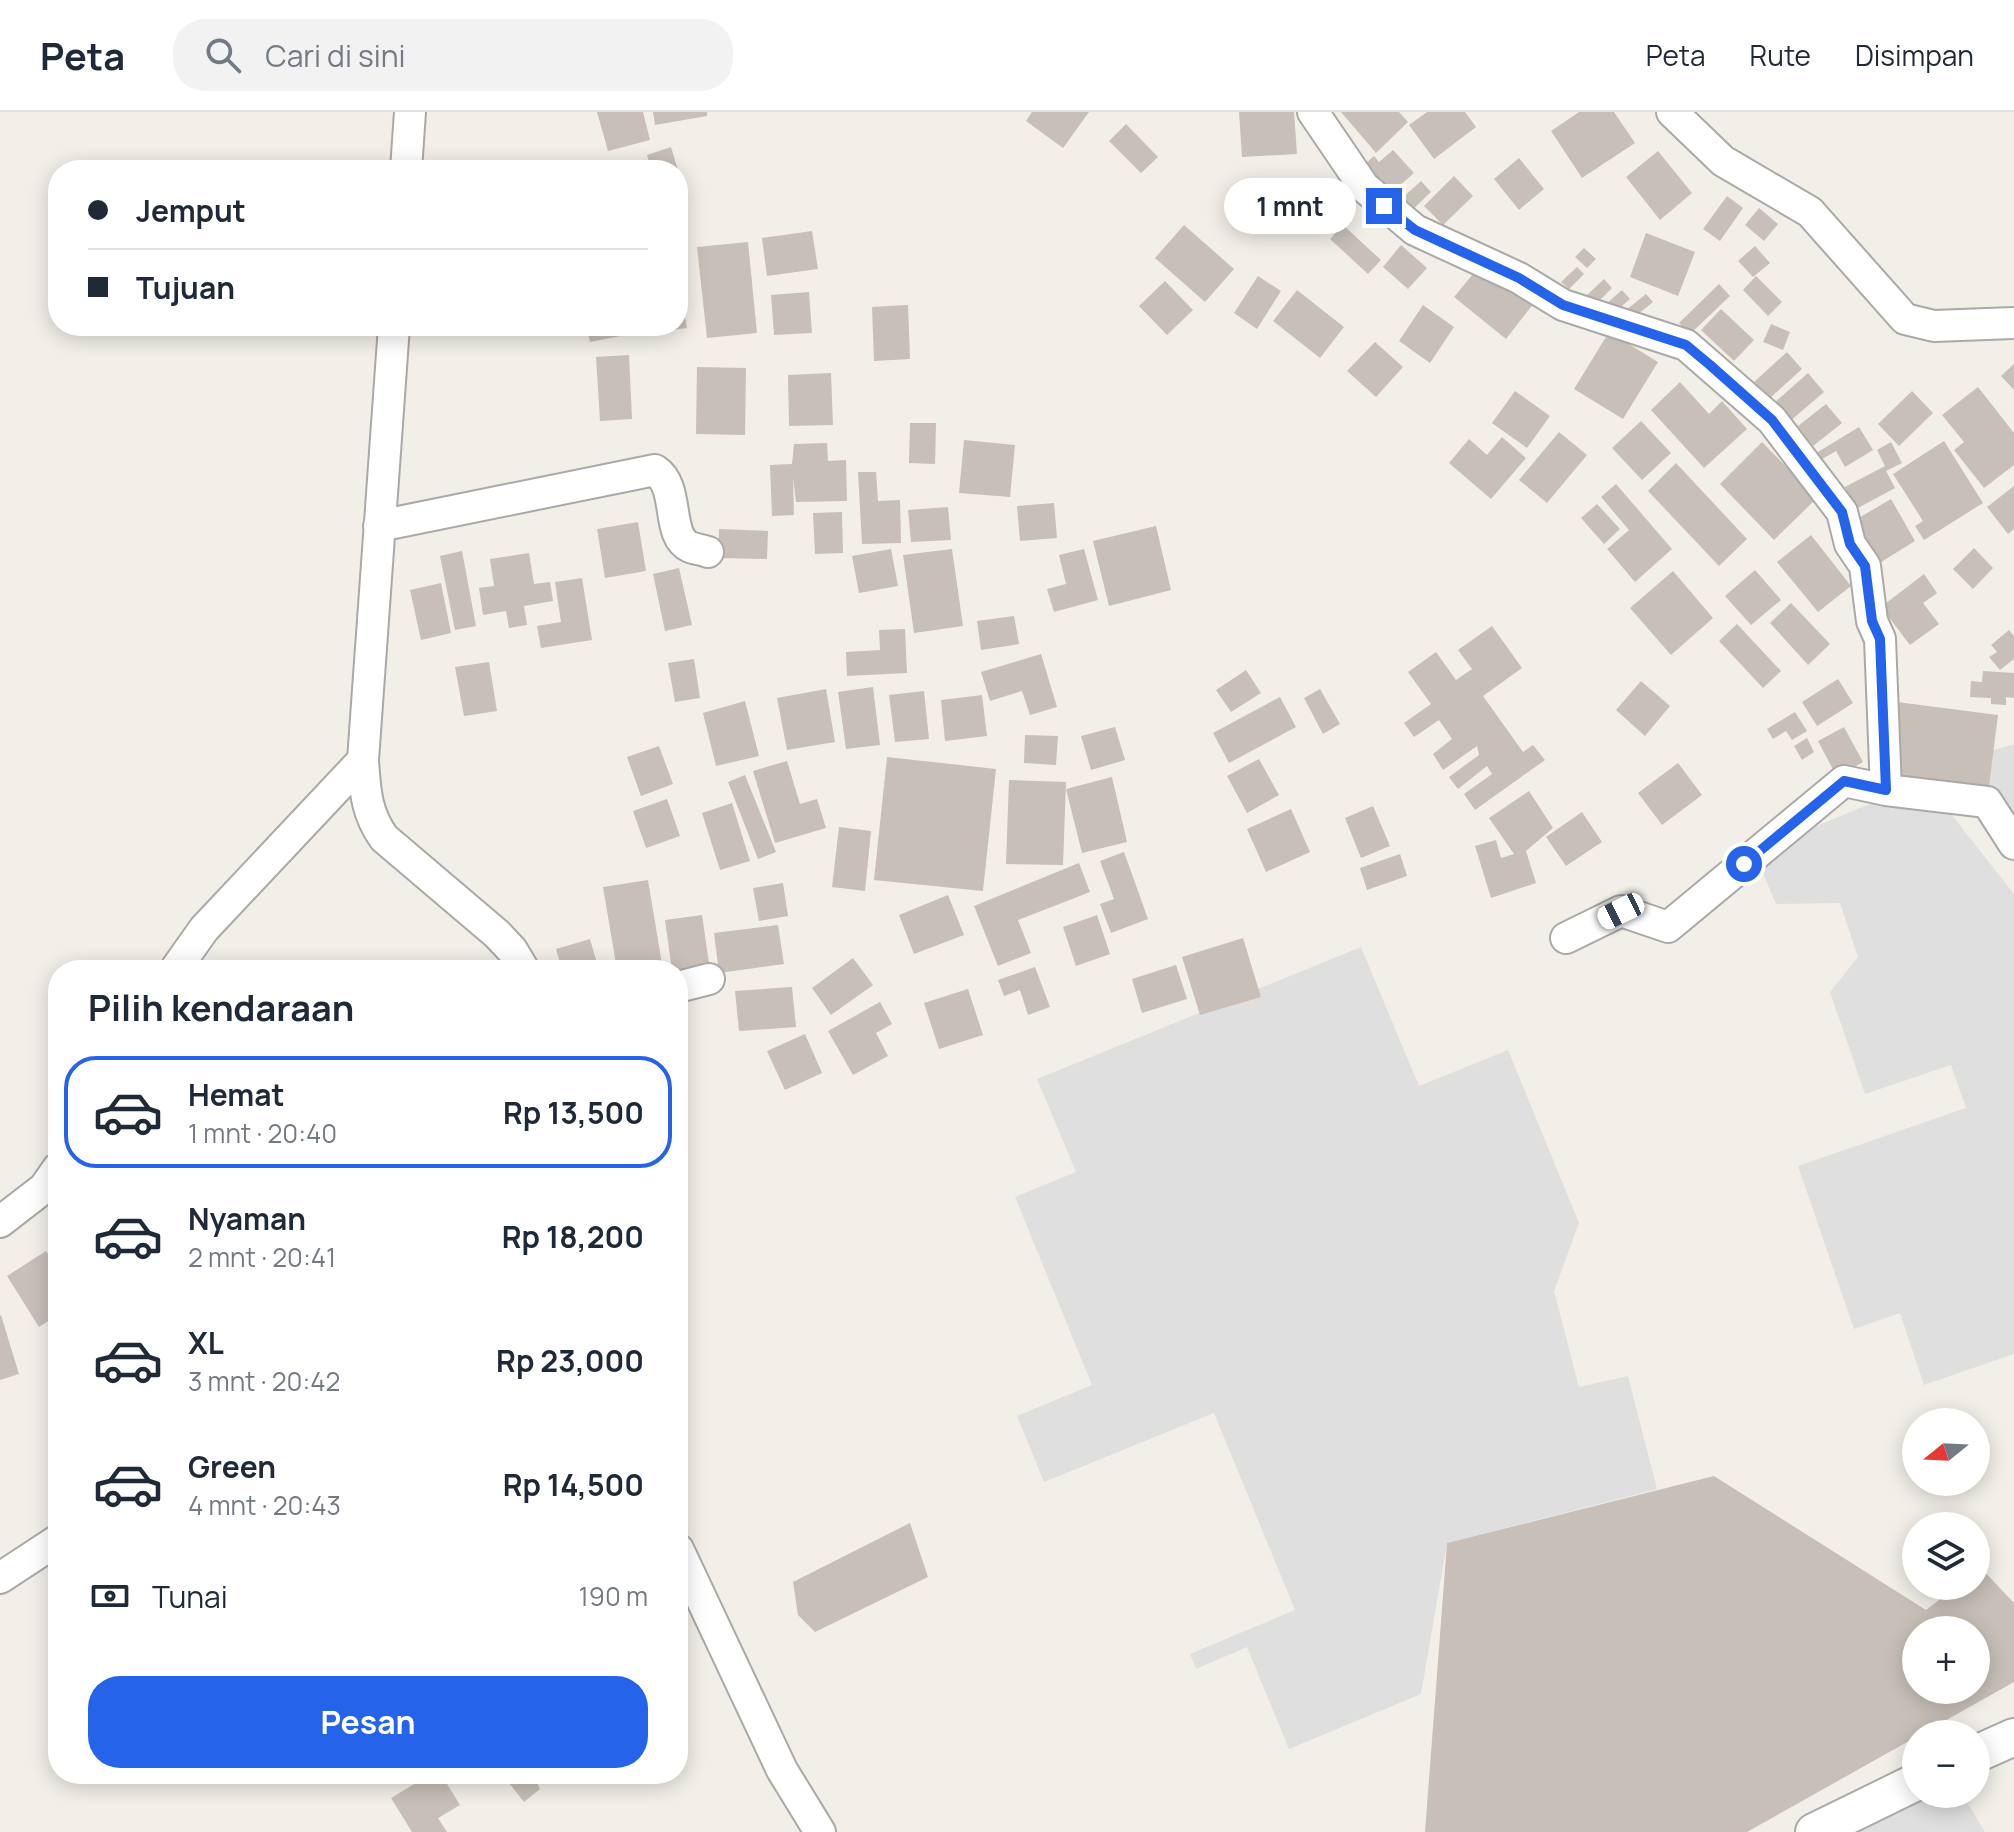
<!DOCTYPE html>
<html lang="id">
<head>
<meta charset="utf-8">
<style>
	:root { --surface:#fff; --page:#f2f2f3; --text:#1f2937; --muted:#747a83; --line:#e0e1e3; --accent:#2563eb }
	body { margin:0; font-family:Manrope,sans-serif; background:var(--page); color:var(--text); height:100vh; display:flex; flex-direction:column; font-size:30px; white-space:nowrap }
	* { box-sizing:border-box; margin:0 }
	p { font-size:26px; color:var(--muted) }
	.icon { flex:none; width:44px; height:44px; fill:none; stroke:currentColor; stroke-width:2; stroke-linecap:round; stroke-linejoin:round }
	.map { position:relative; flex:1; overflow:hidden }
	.panel { position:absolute; left:48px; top:848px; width:640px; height:824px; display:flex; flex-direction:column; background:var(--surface); border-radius:32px; box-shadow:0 4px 20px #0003 }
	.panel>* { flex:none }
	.hud { position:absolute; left:48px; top:48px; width:640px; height:176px; border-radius:32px; box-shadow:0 4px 20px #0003; display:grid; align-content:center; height:176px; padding:0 40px; background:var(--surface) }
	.needle { width:52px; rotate:252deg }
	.controls { position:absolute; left:1902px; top:1296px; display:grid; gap:16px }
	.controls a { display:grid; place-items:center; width:88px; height:88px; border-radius:50%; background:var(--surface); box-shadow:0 4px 20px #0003; font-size:40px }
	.end { position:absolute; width:36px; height:36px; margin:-18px; border:10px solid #2563eb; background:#fff; box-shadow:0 0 0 4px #fff }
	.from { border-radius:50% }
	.bubble { position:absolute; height:56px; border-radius:28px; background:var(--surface); box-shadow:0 4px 20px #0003; font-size:26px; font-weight:700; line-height:56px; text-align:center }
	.car { position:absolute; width:24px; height:48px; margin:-24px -12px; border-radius:10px; box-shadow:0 0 6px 2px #0007; background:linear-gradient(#fff 24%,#345 0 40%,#fff 0 76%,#345 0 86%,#fff 0) }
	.hud b { display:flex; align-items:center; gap:28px; height:76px; font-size:30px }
	.hud b+b { border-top:2px solid var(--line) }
	.hud i { width:20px; height:20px; background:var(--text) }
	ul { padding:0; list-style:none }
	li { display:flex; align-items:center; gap:24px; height:112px; margin:0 16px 12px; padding:0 24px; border:4px solid transparent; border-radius:32px }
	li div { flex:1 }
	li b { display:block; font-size:30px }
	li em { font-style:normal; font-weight:700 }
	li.on { border-color:var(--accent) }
	li>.icon { width:72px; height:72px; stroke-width:1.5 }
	h2 { padding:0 40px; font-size:36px; line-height:96px }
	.pay { display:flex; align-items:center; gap:20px; height:88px; padding:0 40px; font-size:30px }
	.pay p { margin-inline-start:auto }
	.button { display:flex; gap:16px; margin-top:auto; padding:16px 40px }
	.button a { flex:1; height:92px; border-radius:32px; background:var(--accent); color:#fff; font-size:32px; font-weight:700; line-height:92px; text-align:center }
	header { display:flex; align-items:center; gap:48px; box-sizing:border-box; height:112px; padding:0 40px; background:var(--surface); border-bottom:2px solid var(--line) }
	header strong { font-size:38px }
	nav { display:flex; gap:44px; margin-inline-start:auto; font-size:28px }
	.search { width:560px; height:72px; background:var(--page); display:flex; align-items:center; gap:20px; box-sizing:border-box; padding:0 28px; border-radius:32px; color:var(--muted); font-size:30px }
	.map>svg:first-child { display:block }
	.residential { fill:#e0dfdf }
	.building { fill:#c7bfb8; fill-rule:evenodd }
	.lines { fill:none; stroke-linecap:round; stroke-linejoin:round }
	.minor-casing { stroke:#a9a9a9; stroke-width:34 }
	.tertiary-casing { stroke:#a9a9a9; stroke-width:40 }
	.minor { stroke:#fff; stroke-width:30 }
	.tertiary { stroke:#fff; stroke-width:36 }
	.route { stroke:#2563eb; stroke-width:10 }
</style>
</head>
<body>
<header>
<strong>Peta</strong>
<div class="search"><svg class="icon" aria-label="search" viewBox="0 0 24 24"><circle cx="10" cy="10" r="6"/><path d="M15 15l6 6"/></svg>Cari di sini</div>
<nav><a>Peta</a><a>Rute</a><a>Disimpan</a></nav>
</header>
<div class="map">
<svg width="2014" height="1720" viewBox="0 0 2014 1720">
	<rect width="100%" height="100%" fill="#f2efe9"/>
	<path class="residential" d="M2014 632V704L1969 646Z
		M1925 669 2014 782V1242L1924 1273 1900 1201 1854 1217 1798 1054 1966 996 1951 953 1865 982 1830 880 1858 845 1840 791 1776 792 1754 740Z
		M1361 835 1419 974 1508 938 1579 1111 1554 1179 1579 1275 1628 1264 1657 1377 1447 1431 1421 1582 1289 1637 1247 1535 1196 1557 1190 1542 1295 1498 1214 1301 1044 1370 1017 1304 1092 1273 1015 1085 1076 1060 1037 967Z
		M1916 1682H1962L1985 1720H1847Z"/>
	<path class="building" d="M597 0H643L650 28 608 39Z
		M653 0H707V4L655 13Z
		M1032 0H1089L1063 36 1026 9Z
		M1239 0H1294L1297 42 1242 45Z
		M1341 0H1399L1408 10 1376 41Z
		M1427 0H1465L1476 15 1434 47 1409 13Z
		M1579 0H1614L1635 31 1582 66 1551 19Z
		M1126 12 1158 45 1141 61 1109 29Z
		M671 35 678 58H651L647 43Z
		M1393 38 1414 61 1390 82 1364 53 1374 44 1379 50Z
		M1658 39 1692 81 1660 108 1626 65Z
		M1519 46 1544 77 1519 98 1494 67Z
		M1454 64 1473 84 1443 113 1424 94Z
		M1421 69 1431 80 1410 100 1400 88Z
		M1342 75 1350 84 1340 94 1331 86Z
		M1727 84 1743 96 1720 129 1703 117Z
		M1759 96 1778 112 1764 129 1745 113Z
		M1184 113 1234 157 1205 190 1155 146Z
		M1343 113 1381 148 1368 162 1330 127Z
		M812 119 818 157 767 164 762 126Z
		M1646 121 1695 140 1678 184 1630 165Z
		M748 130 757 221 707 226 697 135Z
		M1401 133 1427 156 1408 177 1383 155Z
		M1755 134 1770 151 1753 165 1738 149Z
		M1584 136 1596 147 1587 156 1575 145Z
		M1483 150 1534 191 1506 227 1454 185Z
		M1577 155 1584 162 1569 177 1561 170Z
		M678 163 687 216 633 223 632 214H678Z
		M1258 164 1281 179 1257 217 1234 201Z
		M1756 164 1782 190 1768 204 1743 178Z
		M1604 167 1612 176 1595 193 1586 184Z
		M1165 169 1193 198 1167 223 1139 194Z
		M1719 172 1730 184 1690 222 1679 211Z
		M1297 178 1344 215 1320 246 1273 209Z
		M1622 178 1630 187 1615 200 1607 191Z
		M809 180 812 221 774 223 771 183Z
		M1646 182 1653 190 1632 207 1625 199Z
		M908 193 910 247 874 249 872 195Z
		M1423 193 1454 215 1430 251 1399 229Z
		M1721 197 1754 228 1734 249 1701 218Z
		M1771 212 1790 220 1783 238 1763 230Z
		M586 214H625L626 223 590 230Z
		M1609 220 1658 250 1623 307 1574 277Z
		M1375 230 1403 255 1376 285 1347 259Z
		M1787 240 1802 257 1769 287 1754 270Z
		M629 243 632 307 600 309 596 245Z
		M2014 252V278L2001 264Z
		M697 255 746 256 745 323 696 322Z
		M831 261 833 313 789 314 788 263Z
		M1808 261 1824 280 1789 310 1773 292Z
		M1680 270 1709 302 1722 289 1747 317 1704 356 1651 298Z
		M1978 275 2014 321V353L1984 376 1954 338 1964 330 1942 303Z
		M1515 279 1550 304 1527 336 1492 311Z
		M1912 279 1933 301 1899 334 1878 312Z
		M1826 292 1842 311 1813 334 1798 314Z
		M1641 309 1671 341 1642 368 1612 336Z
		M910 311H936L935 352 909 351Z
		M1859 315 1873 338 1845 355 1836 339 1817 350 1813 343Z
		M1559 320 1587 343 1547 391 1519 368Z
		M1502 325 1526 346 1491 387 1449 351 1469 327 1487 343Z
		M964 328 1015 333 1010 385 959 381Z
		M1944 329 1983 391 1924 428 1915 414 1923 409 1893 362Z
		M1762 330 1817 386 1774 428 1720 372Z
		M1891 330 1902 351 1886 359 1895 376 1856 397 1845 375 1885 354 1877 338Z
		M827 331 828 349 846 348 847 389 796 390 793 365 794 403 772 404 770 353 792 352 794 332Z
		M1676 351 1747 427 1719 454 1648 379Z
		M858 360H876L878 389 900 388 901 431 862 432Z
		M1616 372 1672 437 1635 470 1607 437 1629 418 1601 385Z
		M2014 374V417L2008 422 1987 395Z
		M1891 387 1915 429 1878 452 1852 410Z
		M1054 391 1057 426 1020 429 1017 394Z
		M1597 392 1620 417 1604 432 1581 406Z
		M948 395 951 428 911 430 908 398Z
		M842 400 843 441 815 442 813 401Z
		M638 410 646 459 605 466 597 417Z
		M1156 414 1171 478 1109 494 1093 429Z
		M719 417 768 419 767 447 718 446Z
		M1811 423 1851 474 1818 500 1777 450Z
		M1974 436 1993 456 1973 477 1953 457Z
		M891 437 898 474 859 481 852 444Z
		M952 437 963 514 914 521 903 443Z
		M1084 437 1098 488 1054 500 1047 477 1066 472 1059 443Z
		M462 439 476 514 455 518 440 444Z
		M529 441 534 472 550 470 553 489 524 494 527 513 509 516 506 499 483 503 479 476 494 474 490 447Z
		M679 456 692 513 665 519 653 462Z
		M1755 458 1781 488 1751 513 1725 484Z
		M1673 459 1713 506 1671 543 1630 496Z
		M1924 462 1937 481 1923 491 1939 512 1910 533 1881 495Z
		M582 466 592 528 541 536 537 514 561 510 555 470Z
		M441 471 451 521 421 528 410 478Z
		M1791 491 1830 532 1808 553 1770 511Z
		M1014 504 1019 532 981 538 977 509Z
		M1737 512 1781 559 1763 576 1719 529Z
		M1492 514 1522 556 1483 584 1523 640 1533 633 1545 648 1475 698 1464 682 1492 662 1487 654 1458 677 1449 665 1479 643 1477 634 1443 658 1433 642 1452 627 1439 608 1414 625 1404 611 1431 592 1408 560 1436 540 1456 568 1472 557 1458 538Z
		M905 517 907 561 847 564 846 540 880 538 879 518Z
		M2009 518 2014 524V547L2000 558 1989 545 1997 540 1991 533Z
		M1041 542 1057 595 1030 603 1022 579 990 589 981 560Z
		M694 547 700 586 675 590 668 551Z
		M489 550 497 599 464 604 455 555Z
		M1246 558 1261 581 1231 600 1216 578Z
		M1983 559 2014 561V586L2006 585V593L1991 592V586L1970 585 1971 569 1982 570Z
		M1838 567 1853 591 1817 614 1802 590Z
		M1641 569 1670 594 1645 624 1616 598Z
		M873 575 880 633 846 637 838 580Z
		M826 577 835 630 787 638 777 586Z
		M1320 577 1340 612 1323 622 1304 586Z
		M924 579 929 627 895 630 889 583Z
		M982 583 987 624 945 629 941 588Z
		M1280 585 1296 615 1229 651 1213 621Z
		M745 589 759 644 716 654 703 601Z
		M1897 590 1998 603 1987 690 1886 678Z
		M1795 600 1807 619 1792 628 1786 619 1773 627 1767 617Z
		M1115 615 1125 648 1091 658 1081 624Z
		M1844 615 1863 650 1837 665 1818 629Z
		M1025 623 1058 624 1056 653 1024 651Z
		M1807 626 1814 640 1802 648 1794 634Z
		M659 634 673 672 641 684 627 645Z
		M887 645 996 657 983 779 874 768Z
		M1259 647 1279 683 1247 701 1227 664Z
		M787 649 800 692 817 687 826 716 775 731 753 659Z
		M1678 651 1702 683 1662 713 1638 681Z
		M745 663 776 740 758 747 728 670Z
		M1112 665 1127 730 1082 741 1066 677Z
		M1009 668 1066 670 1063 753 1006 752Z
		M1529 679 1553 716 1526 739 1536 771 1491 786 1475 734 1496 728 1501 746 1514 742 1489 706Z
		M667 687 680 724 646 736 633 699Z
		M732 691 750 749 720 758 702 701Z
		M1373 694 1390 734 1361 746 1345 706Z
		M1291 697 1310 740 1266 760 1247 717Z
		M1582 700 1602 730 1566 754 1546 725Z
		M839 715 871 719 865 779 832 775Z
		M1124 740 1148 807 1111 821 1100 792 1114 787 1100 749Z
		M1400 742 1407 764 1367 778 1360 756Z
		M1079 751 1090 780 1018 808 1031 841 998 854 974 794Z
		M648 768 663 858H617L603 775Z
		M783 771 788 804 759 809 753 776Z
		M948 783 964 823 914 842 899 803Z
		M702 803 710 858 678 863V858H672L665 808Z
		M1097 803 1110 842 1076 854 1063 815Z
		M778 813 784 852 719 861 714 821Z
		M1243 826 1261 885 1200 903 1182 845Z
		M590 827 599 858H562L556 837Z
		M853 846 873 873 831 903 812 876Z
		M1176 853 1187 887 1142 901 1132 867Z
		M1035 855 1050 895 1028 903 1020 878 1004 884 998 868Z
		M792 875 796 915 739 919 735 879Z
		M968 877 983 923 939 937 924 891Z
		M880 890 892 912 876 921 888 944 853 963 828 919Z
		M805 922 822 961 785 978 767 939Z
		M46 1139 58 1158V1203L39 1215 7 1164Z
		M1 1203 19 1262 0 1268V1204Z
		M1714 1364 1926 1498 1957 1474H1976V1460L1981 1456 2014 1491V1570L1747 1720H1425L1447 1431ZM1916 1518H1976V1578H1916Z
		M910 1411 928 1465 815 1520 798 1503 793 1470Z
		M431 1662H441L460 1693 438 1706 447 1720H412L391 1686Z
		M502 1662H533L540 1677 524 1690Z"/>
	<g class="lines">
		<g class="minor-casing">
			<path id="minor" d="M1313 0 1364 75 1415 118 1519 166 1563 193 1686 233 1772 308 1842 400 1850 432 1865 454 1872 509 1880 527 1886 678 1987 690 2014 732
				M1672 0 1723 49 1810 100 1905 207 1934 214 2014 211
				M406 58 410 0
				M394 214 363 648C365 678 366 701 384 726L497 822 512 838 524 858
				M379 414 655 358C681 375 665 424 690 435 695 437 703 438 708 440
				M1566 826 1621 799 1668 815 1844 669 1886 678
				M175 858 204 817 363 648
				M678 875 709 867
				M0 1110 44 1076 58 1056
				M678 1437 782 1658 820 1720
				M0 1466 58 1428"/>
		</g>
		<g class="tertiary-casing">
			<path id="tertiary" d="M1976 1642 2014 1625
				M1814 1720 1916 1670"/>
		</g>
		<use href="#minor" class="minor"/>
		<use href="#tertiary" class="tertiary"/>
	</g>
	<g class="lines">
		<path class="route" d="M1384 94 1415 118 1519 166 1563 193 1686 233 1710 253 1772 308 1842 400 1850 432 1865 454 1872 509 1880 527 1886 678 1844 669 1744 752"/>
	</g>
</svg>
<div class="controls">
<a><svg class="needle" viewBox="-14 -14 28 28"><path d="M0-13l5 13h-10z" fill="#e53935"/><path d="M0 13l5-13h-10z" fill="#747a83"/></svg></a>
<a><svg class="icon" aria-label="layers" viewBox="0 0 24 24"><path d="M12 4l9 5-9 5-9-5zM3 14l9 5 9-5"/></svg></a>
<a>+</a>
<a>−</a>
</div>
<i class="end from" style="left:1744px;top:752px"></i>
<i class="end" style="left:1384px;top:94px"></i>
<div class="bubble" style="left:1224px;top:66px;width:132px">1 mnt</div>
<i class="car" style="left:1621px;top:799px;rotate:244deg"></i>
<div class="hud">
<b><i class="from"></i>Jemput</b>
<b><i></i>Tujuan</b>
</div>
<section class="panel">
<h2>Pilih kendaraan</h2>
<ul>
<li class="on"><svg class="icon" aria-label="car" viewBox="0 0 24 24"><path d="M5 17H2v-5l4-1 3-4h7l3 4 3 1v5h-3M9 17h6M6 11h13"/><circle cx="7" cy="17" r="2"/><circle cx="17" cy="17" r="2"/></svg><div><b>Hemat</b><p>1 mnt · 20:40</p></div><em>Rp 13,500</em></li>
<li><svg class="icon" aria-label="car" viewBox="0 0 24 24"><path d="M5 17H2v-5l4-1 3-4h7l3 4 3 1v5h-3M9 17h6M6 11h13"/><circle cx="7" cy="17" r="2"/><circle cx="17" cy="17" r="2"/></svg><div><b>Nyaman</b><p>2 mnt · 20:41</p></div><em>Rp 18,200</em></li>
<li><svg class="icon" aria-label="car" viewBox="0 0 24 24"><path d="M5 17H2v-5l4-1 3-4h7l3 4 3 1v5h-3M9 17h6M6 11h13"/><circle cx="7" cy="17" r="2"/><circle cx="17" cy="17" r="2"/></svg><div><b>XL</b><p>3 mnt · 20:42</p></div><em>Rp 23,000</em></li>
<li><svg class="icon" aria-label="car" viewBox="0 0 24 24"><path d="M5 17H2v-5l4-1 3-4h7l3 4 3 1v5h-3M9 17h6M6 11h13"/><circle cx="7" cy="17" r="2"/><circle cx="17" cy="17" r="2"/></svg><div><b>Green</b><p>4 mnt · 20:43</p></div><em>Rp 14,500</em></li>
</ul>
<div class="pay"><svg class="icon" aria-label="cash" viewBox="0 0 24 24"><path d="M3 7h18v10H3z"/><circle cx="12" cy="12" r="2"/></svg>Tunai<p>190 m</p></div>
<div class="button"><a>Pesan</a></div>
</section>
</div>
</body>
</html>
